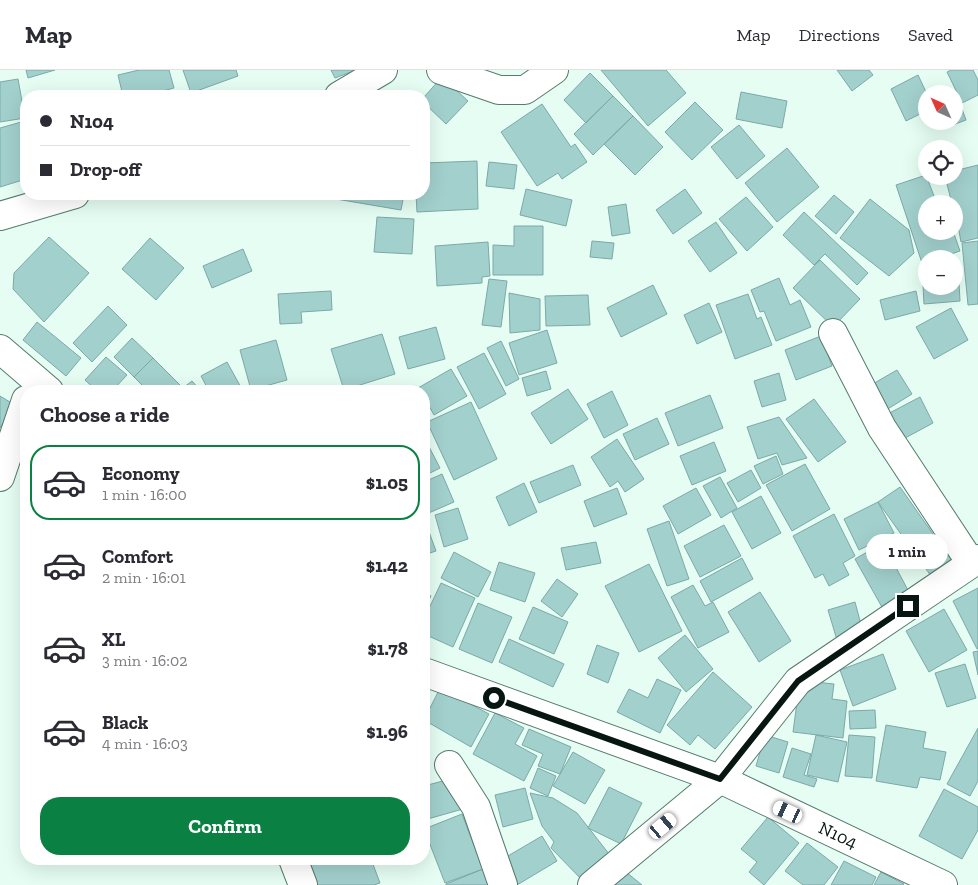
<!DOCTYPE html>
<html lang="en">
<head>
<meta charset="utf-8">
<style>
	:root { --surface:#fff; --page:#f2f2f3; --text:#2b2b33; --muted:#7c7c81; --line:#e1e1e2; --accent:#0b8043 }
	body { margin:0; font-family:"Zilla Slab",serif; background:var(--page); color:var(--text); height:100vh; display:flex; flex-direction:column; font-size:19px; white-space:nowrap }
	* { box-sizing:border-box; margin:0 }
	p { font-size:16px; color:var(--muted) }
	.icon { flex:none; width:28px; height:28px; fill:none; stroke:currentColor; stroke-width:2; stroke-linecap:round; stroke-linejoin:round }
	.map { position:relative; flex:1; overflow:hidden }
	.drawer { position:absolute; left:20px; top:315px; width:410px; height:480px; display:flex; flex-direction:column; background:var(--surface); border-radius:20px; box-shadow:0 5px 20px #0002 }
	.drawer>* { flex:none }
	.top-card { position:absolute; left:20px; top:20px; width:410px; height:110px; border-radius:20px; box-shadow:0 5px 20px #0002; display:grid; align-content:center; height:110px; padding:0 20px; background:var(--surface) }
	.needle { width:32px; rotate:315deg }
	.buttons { position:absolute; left:918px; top:15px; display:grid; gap:10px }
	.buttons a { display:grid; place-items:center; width:45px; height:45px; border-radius:50%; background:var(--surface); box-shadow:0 5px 20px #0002; font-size:25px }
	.end { position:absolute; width:22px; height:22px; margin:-11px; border:6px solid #071611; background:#fff; box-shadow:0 0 0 2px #fff }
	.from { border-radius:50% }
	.bubble { position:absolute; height:35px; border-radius:18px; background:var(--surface); box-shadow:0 5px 20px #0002; font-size:16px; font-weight:800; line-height:35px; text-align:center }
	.car { position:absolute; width:15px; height:30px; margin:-15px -8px; border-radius:6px; box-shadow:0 0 4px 1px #0007; background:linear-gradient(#fff 24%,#345 0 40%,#fff 0 76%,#345 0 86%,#fff 0) }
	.top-card b { display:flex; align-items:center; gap:18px; height:48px; font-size:19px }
	.top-card b+b { border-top:1px solid var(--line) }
	.top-card i { width:12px; height:12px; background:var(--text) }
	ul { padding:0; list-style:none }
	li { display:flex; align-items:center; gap:15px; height:75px; margin:0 10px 8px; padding:0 10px; border:2px solid transparent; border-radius:20px }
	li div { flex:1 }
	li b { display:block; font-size:19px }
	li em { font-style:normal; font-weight:800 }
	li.active { border-color:var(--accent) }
	li>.icon { width:45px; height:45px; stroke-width:1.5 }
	h2 { padding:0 20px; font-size:22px; line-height:60px }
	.action { display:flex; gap:10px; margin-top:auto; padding:10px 20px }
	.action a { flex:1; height:58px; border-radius:20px; background:var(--accent); color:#fff; font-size:20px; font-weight:800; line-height:58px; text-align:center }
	header { display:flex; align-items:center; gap:30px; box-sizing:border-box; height:70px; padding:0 25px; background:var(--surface); border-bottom:1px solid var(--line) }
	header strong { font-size:24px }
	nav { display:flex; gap:28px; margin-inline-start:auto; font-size:18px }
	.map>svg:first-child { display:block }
	.building { fill:#a2d0cd; stroke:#7ca9a7 }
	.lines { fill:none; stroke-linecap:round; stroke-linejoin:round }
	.minor-casing { stroke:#567b6d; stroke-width:30 }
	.minor { stroke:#fff; stroke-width:28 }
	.route { stroke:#071611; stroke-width:6 }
	.labels { text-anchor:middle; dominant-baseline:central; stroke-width:4; stroke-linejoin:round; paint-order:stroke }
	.street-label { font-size:18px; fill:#071611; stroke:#fff }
</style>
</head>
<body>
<header>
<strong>Map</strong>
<nav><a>Map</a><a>Directions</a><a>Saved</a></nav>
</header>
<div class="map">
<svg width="978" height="815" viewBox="0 0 978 815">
	<rect width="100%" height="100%" fill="#e5fdf3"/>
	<path class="building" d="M26 0H55L28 8Z
		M139 0H169L174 18 143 26H123L118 5Z
		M183 0H236L238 6 191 23Z
		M331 0H356L335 8Z
		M601 0H666L686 23 648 56Z
		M837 0H869L873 5 852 21Z
		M951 0H973L978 10V25L962 33 947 2Z
		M590 3 613 26 586 53 564 30Z
		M918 5 927 24 926 41 906 51 891 19Z
		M442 7 468 31 446 54 424 33V27Z
		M18 9 25 48 0 52V12Z
		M741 22 787 31 782 58 736 49Z
		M613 26 633 46 593 85 574 64Z
		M958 28 966 50 942 59 939 51H954V30Z
		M695 32 723 60 692 90 665 62Z
		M542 34 571 77 575 74 587 92 562 109 558 103 537 116 501 62Z
		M633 46 663 77 635 105 604 74Z
		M25 51 26 109 0 117V58Z
		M739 55 765 86 737 109 711 77Z
		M787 78 819 117 777 152 745 113Z
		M477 91 478 139 417 142 416 124H424V93Z
		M489 92 517 95 514 119 486 116Z
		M978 95V168L961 172 954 134H952L945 106H954V101Z
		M926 105 937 134H926V161H953L960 181 936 189H926V192L922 193 896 115Z
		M526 119 572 130 566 156 520 145Z
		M685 119 702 143 673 164 656 140Z
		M337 124H404L401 140 336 129Z
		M834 125 854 142 836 164 815 146Z
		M746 127 773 157 747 181 719 149Z
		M870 129 909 160 914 183 889 206 840 168Z
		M626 134 630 163 612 166 608 137Z
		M804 142 868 203 857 215 825 184 814 195 783 165Z
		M377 147 414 149 412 184 374 182Z
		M716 152 737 183 710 202 688 171Z
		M514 156H543V205H493V175L514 176Z
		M49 167 89 203 44 252 13 219 14 203Z
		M150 168 184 198 156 230 122 199Z
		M592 171 614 173 612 189 590 187Z
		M978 171V234L968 235 962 173Z
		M488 172 490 206 482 207V213L437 216 435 176Z
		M243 179 252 201 212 218 203 196Z
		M820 190 860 229 833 257 793 218Z
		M954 195H958L960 231 924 234 922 197H926V216H954Z
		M779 208 790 235 800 230 811 257 776 271 764 241 760 242 751 220Z
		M489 209 507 211 501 257 482 255Z
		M653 215 667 244 621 267 607 238Z
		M331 221 332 240 301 242 302 253 280 254 278 224Z
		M916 221 920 241 885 250 880 230Z
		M509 223 540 229V260L510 263Z
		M748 224 757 249 761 247 772 275 735 289 716 235Z
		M588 225 590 255 546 256 545 226Z
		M709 233 722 262 697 274 684 245Z
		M108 236 127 255 92 292 73 273Z
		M951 238 968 270 934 289 916 257Z
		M37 252 81 288 66 306 23 270Z
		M436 257 445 289 408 299 399 267Z
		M547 260 557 293 519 305 509 273Z
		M382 264 395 304 344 320 331 279Z
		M821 266 832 296 796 310 785 280Z
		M132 268 153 288 134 307 114 287Z
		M276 270 287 310 251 320 240 280Z
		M501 271 519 309 506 316 487 278Z
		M484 283 506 324 479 339 457 297Z
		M106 287 127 305 112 321H97L85 310Z
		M153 288 180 315 174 321H148L134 307Z
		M227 292 243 321H209L201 306Z
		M451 299 467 326 434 345 424 327V321H420L418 318Z
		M897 300 912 324 886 340 871 315Z
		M546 301 551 319 527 326 522 308Z
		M779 303 786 330 762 337 754 311Z
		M192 311 201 321H179Z
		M568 319 588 349 551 374 531 343Z
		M612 321 628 355 604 368 587 334Z
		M710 325 723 358 678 376 665 343Z
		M0 326 15 335 0 358Z
		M920 327 933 353 894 374 880 348Z
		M814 329 846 372 818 392 786 349Z
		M471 332 497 389 454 410 427 352Z
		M779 347 807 388 782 395 777 383 758 389 747 357Z
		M657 348 669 374 635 390 623 364Z
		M617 369 644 409 625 422 618 411 610 417 591 387Z
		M426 371 440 398 424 406V372Z
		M714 372 726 401 692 415 680 386Z
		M776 386 783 404 763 414 754 396Z
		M805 394 830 439 792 461 766 415Z
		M573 395 581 415 539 433 530 412Z
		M751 400 761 418 738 432 727 413Z
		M442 404 454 432 424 445V412Z
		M720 407 737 438 721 448 703 416Z
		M524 413 537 442 509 456 496 427Z
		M900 417 952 491 931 506 878 432Z
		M617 418 627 444 594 457 584 431Z
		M696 418 711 445 678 464 663 436Z
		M761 426 781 463 752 479 732 442Z
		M878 432 894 463 859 480 844 449Z
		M458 438 468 469 444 477 435 445Z
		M834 444 855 486 843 493 849 505 829 516 823 504 815 508 793 466Z
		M424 448 436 481 424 485Z
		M669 451 689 509 667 516 647 459Z
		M724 455 741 486 700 507 684 476Z
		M596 472 601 493 566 500 561 478Z
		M883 473 910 524 883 539 855 489Z
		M454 482 491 502 478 527 441 508Z
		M742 488 753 509 711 532 700 511Z
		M499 492 535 503 525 532 490 520Z
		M649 494 682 561 639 582 605 516Z
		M557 509 578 524 562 547 541 531Z
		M441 513 475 528 453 577 424 564V549Z
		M693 515 705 536 713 532 729 562 698 578 671 527Z
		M978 518V579H977L953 531Z
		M424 522 431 526 424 539Z
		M760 522 791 571 759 592 728 542Z
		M855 532 863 562 837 570 828 540Z
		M478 533 512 547 492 593 459 579Z
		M533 537 568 552 554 584 519 569Z
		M944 539 967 580 929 602 906 561Z
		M685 565 713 599 686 622 658 588Z
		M509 569 564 594 553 617 499 592Z
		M597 575 619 583 608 613 587 604Z
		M978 581V605L973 582Z
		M883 584 896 619 853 636 840 600Z
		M965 594 976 628 947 637 935 603Z
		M713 602 752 637 715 679 698 665 690 675 667 655Z
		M657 609 681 620 660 663 617 642 629 619 648 628Z
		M806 611 834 614 832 629 847 631 843 668 793 662 798 625H805Z
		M440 618 489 644 471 677 424 650Z
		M875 640 876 658 850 659 849 641Z
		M495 643 524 658 515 674 537 686 524 711 473 684Z
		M886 655 926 662 923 678 946 682 940 710 920 707 917 718 876 711Z
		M978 658V711L970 726 947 714Z
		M529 659 571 677 560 704 538 696 543 684 522 675Z
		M765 665 788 672 779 703 756 696Z
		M816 665 847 672 838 712 807 705Z
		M849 665 875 667 872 708 845 706Z
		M792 678 811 684 804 705 817 709 814 717 783 707Z
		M573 682 605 700 585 734 553 716Z
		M538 698 556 706 548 726 530 718Z
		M454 708 463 739 424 750V716Z
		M609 717 642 733 621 774 588 758Z
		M525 718 533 749 503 757 495 725Z
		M944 719 978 737V760L962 789 919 766Z
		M530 723 553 728 577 743 613 789 585 813 551 778 554 772 542 756Z
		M462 744 483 799 445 813 424 759Z
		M768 747 799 773 764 815 749 802 757 792 741 779Z
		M542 766 557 791 517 815 501 790Z
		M807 773 838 797 824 815H803L785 801Z
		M299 789H371L380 813 374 815H309Z
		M844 791 876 807 872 815H831Z
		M488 797 496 815H446V814Z
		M626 802 642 815H615Z
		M881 802 904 814 903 815H874Z"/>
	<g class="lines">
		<g class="minor-casing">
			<path id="minor" d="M441 0 499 20H525L554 0
				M339 26 383 0
				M0 146 75 124
				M833 263 882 358 971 493
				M0 279 49 321
				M0 407 26 330
				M424 602 720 709 943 815
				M449 695 476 737 503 815
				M293 789 303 815
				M592 815 720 709 798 611 978 489"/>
		</g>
		<use href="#minor" class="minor"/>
	</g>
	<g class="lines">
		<path class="route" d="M494 628 720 709 798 611 908 536"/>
	</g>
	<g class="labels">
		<g class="street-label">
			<text transform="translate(838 765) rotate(25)">N104</text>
		</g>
	</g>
</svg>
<div class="buttons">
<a><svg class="needle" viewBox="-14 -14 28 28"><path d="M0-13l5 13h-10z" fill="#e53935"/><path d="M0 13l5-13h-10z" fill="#7c7c81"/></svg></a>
<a><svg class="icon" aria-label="locate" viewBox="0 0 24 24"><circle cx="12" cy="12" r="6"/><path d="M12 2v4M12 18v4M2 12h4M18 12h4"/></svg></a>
<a>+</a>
<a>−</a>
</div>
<i class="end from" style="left:494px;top:628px"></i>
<i class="end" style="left:908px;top:536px"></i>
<div class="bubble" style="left:866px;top:464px;width:82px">1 min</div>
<i class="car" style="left:788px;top:742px;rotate:295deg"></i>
<i class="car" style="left:663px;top:756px;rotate:50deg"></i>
<div class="top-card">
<b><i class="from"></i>N104</b>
<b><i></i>Drop-off</b>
</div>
<section class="drawer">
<h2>Choose a ride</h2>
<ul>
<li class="active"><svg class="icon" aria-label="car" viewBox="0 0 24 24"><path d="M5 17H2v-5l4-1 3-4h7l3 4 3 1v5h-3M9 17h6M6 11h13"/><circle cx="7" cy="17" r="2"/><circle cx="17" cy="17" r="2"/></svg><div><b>Economy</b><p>1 min · 16:00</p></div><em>$1.05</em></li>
<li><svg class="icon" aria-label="car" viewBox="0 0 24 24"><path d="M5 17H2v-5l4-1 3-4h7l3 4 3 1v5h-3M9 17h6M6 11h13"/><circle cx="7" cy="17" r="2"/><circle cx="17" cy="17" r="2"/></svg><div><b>Comfort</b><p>2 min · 16:01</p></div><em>$1.42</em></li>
<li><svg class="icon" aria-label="car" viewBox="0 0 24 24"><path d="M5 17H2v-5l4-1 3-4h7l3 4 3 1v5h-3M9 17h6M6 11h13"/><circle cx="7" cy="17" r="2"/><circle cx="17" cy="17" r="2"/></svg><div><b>XL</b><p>3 min · 16:02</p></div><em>$1.78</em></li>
<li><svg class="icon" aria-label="car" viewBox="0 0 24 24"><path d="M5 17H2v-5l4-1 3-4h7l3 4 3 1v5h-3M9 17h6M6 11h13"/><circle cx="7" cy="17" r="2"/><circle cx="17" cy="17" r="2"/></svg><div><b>Black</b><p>4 min · 16:03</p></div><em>$1.96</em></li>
</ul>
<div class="action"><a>Confirm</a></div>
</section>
</div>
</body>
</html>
